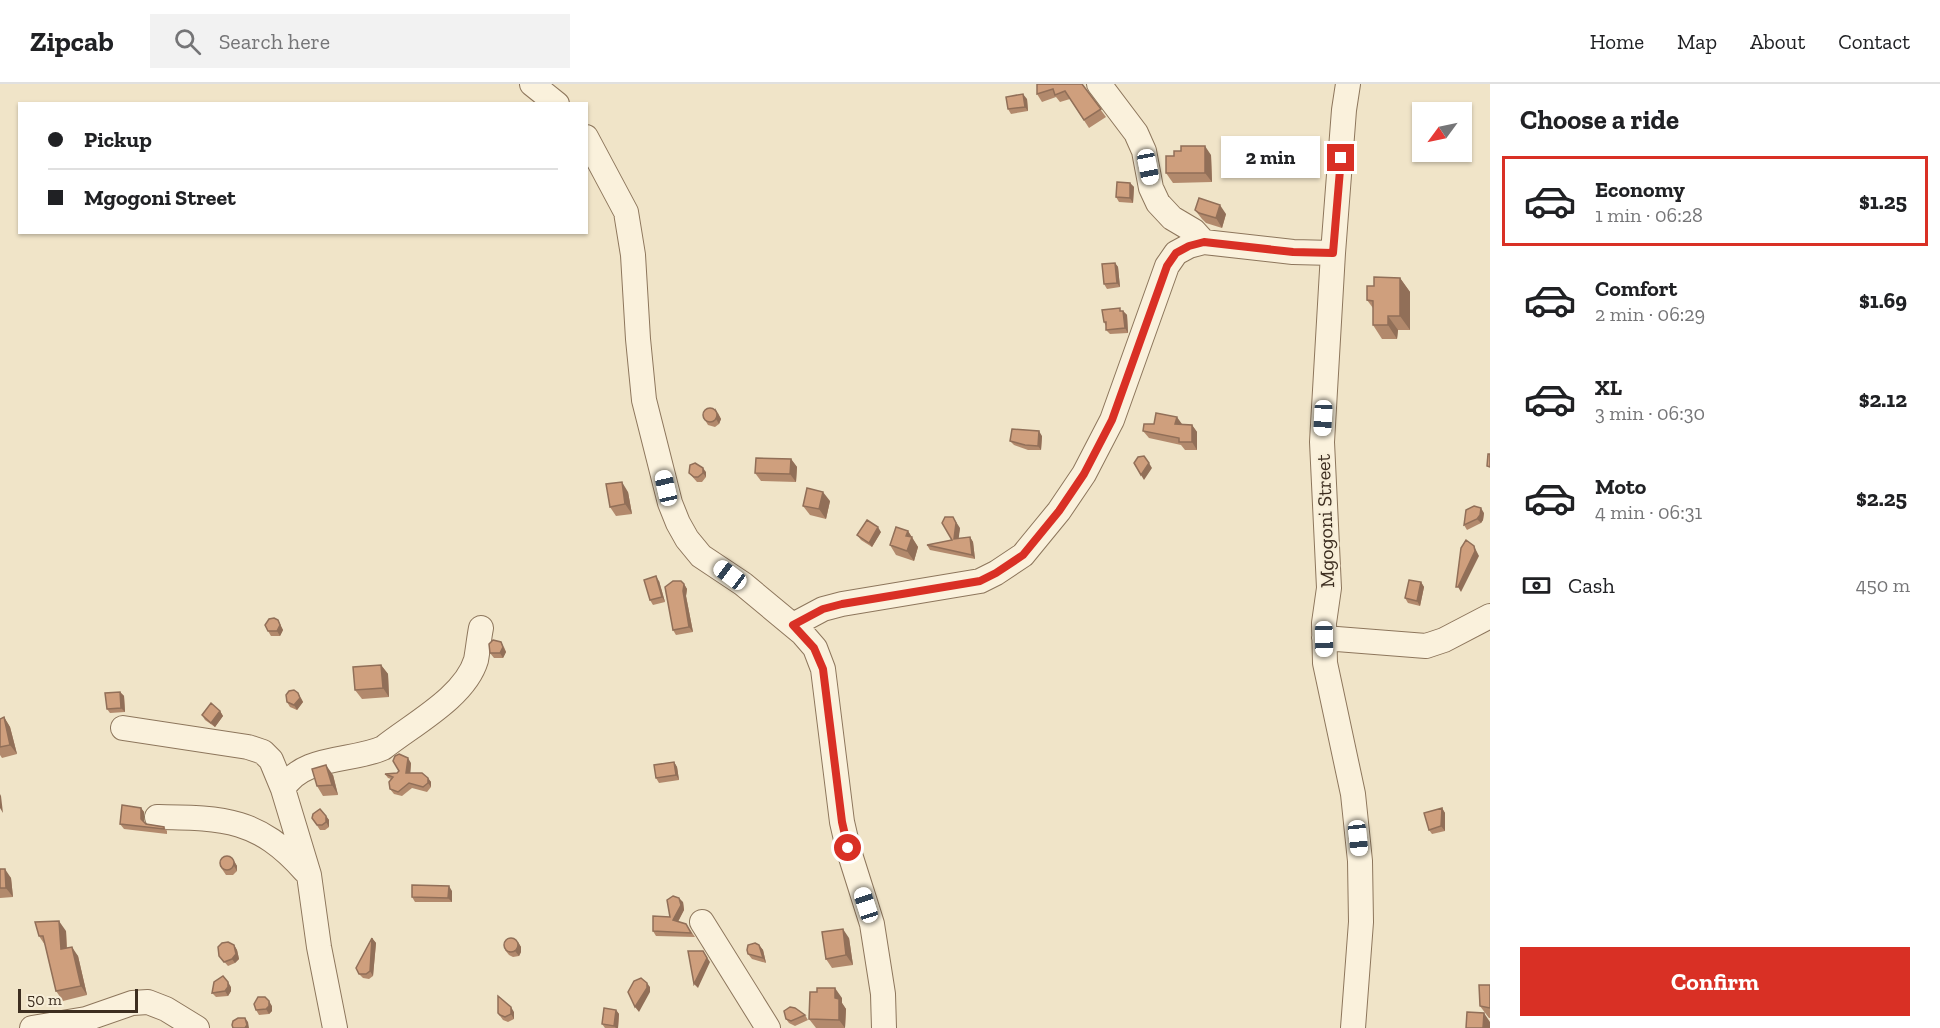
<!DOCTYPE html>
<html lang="en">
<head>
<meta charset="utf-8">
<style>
	:root { --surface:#fff; --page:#f2f2f2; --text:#202124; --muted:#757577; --line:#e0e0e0; --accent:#d93025 }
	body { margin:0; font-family:"Zilla Slab",serif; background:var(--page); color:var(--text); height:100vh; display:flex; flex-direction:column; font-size:22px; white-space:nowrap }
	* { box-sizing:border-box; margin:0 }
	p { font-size:20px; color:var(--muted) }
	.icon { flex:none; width:33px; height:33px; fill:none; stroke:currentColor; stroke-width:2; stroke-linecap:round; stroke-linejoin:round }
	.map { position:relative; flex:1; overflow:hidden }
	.side { display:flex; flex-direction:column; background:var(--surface); width:450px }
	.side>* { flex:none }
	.guide { position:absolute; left:18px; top:18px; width:570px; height:132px; border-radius:0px; box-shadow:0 2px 4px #0004; display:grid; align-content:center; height:132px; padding:0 30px; background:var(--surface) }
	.needle { width:39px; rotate:237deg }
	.tools { position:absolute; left:1412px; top:18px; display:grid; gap:12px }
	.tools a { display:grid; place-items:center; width:60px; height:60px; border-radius:0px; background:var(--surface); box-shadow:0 2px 4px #0004; font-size:30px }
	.scale { position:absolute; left:18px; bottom:15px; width:120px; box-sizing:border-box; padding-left:6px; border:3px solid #3d2e20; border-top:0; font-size:16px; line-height:21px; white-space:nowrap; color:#3d2e20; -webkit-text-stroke:4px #f7eed8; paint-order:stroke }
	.end { position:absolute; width:27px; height:27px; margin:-14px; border:8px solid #d93025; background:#fff; box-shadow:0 0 0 3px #fff }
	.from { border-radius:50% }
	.bubble { position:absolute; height:42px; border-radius:0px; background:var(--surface); box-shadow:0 2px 4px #0004; font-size:20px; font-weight:700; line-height:42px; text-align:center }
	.car { position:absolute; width:18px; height:36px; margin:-18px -9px; border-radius:8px; box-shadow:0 0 4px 2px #0007; background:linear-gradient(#fff 24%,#345 0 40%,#fff 0 76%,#345 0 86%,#fff 0) }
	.guide b { display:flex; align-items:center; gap:21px; height:57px; font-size:22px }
	.guide b+b { border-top:2px solid var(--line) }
	.guide i { width:15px; height:15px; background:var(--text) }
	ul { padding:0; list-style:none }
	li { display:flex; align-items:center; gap:18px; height:90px; margin:0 12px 9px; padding:0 18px; border:3px solid transparent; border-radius:0px }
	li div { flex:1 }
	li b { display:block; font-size:22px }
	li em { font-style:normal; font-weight:700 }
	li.active { border-color:var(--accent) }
	li>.icon { width:54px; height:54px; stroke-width:1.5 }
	h2 { padding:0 30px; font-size:27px; line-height:72px }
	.pay { display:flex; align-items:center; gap:15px; height:66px; padding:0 30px; font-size:22px }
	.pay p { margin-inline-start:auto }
	.button { display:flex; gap:12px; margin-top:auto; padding:12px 30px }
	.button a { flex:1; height:69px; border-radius:0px; background:var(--accent); color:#fff; font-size:24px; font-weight:700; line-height:69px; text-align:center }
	header { display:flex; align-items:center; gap:36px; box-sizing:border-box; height:84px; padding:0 30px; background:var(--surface); border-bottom:2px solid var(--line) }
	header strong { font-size:28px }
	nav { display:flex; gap:33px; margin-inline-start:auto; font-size:21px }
	.search { width:420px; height:54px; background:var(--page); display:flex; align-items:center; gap:15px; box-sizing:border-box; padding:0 21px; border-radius:0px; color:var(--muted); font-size:22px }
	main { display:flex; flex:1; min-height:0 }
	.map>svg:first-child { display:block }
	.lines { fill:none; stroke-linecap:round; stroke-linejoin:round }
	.minor-casing { stroke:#8d765c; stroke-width:26 }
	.minor { stroke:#faf1dc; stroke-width:24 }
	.wall { fill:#b2896c }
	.shaded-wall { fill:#916f58 }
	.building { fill:#cf9f7d; stroke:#916f58; stroke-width:1.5 }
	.route { stroke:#d93025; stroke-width:8 }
	.labels { text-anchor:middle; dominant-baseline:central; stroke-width:4.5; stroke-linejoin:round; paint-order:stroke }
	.street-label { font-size:20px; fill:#3d2e20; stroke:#f7eed8 }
</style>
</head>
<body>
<header>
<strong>Zipcab</strong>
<div class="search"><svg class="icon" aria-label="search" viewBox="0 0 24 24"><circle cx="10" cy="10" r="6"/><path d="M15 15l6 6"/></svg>Search here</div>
<nav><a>Home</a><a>Map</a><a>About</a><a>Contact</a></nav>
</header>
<main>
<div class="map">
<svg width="1490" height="944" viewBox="0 0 1490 944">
	<rect width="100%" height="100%" fill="#f0e4c8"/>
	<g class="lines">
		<g class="minor-casing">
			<path id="minor" d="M532 0 557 20
				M1099 0 1136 49 1144 67 1151 104 1158 119 1172 134 1194 147 1204 158
				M1348 0 1344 26 1333 169 1322 358 1329 504 1324 539 1325 579 1353 710 1360 777 1361 838 1353 944
				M586 53 626 128 633 171 638 255 644 316 670 419 678 439 687 455 701 472 743 500 802 549 815 564 823 585 842 738 848 764 872 840 883 910 884 944
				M793 541 823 525 842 520 980 497 996 489 1023 471 1059 427 1084 390 1112 336 1167 182 1176 169 1189 162 1204 158 1293 168 1333 169
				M1324 554 1426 562 1444 556 1490 532
				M123 644 248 663 263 668 271 676 283 705 309 791 319 863 335 944
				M283 705C302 671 352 678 383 664 413 640 465 613 476 576 478 565 479 554 481 544
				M157 733C224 734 258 734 305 787
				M702 838 768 944
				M32 944 86 935 132 919 148 918 166 925 197 944"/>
		</g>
		<use href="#minor" class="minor"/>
	</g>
	<path class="wall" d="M1037 0H1082L1106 33 1089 44 1070 15 1060 18 1056 13 1042 18 1037 10Z
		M1027 15 1028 27 1011 30 1008 25Z
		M1181 67 1211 71 1212 98 1173 99 1166 89 1174 72Z
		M1130 99 1134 103 1133 119 1119 118 1116 113Z
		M1195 126 1226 130 1222 144 1206 139 1202 135Z
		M1115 179 1118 183 1120 203 1107 205 1104 200Z
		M1400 194 1410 208V246H1398L1397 255H1382L1373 241V224L1367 216 1374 202Z
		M1122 227H1123L1127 231 1128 249 1110 250 1106 246V242L1104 238Z
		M718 329 721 335 719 340 715 343 708 341 705 336Z
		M1182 341H1192L1197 348V366H1185L1181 361 1149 354 1143 347Z
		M1042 352 1041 366H1028L1014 361 1010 357Z
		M791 375 797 383 796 398 761 397 755 389Z
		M706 388V393L702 398H697L689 389Z
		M628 408 632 430 616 432 610 423Z
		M830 417 826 435 810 431 803 422Z
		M1484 429 1483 436 1481 439 1467 446 1464 441Z
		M960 444 958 455 970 453 973 458 975 475 930 466 927 461 952 456Z
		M908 447 918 463 914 477 896 471 890 461Z
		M881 448 872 463 861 456 857 451Z
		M659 497 665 518 653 521 650 516Z
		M1421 498 1424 503 1420 522 1408 519 1405 514Z
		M684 500 687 505 686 512 693 548 676 551 673 546Z
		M278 536 283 546 280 552H271L268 547Z
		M504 563 506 568 503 574H494L490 569Z
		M381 581 388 590 389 613 362 615 355 606Z
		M120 608 124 612 125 628 110 629 107 625Z
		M301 614 303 618 297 626 290 623 287 618Z
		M220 627 223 632 215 643 205 636 202 631Z
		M4 633 10 643 17 670 2 674 0 671V635Z
		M674 678 677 683 679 696 659 699 656 694Z
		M411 679 410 689 428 694 431 698V703L427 708 412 704 402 712 394 710 390 705 391 695 388 694 385 690 397 689Z
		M333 691 338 711 323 712 317 702Z
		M141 724 144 728V738L146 740 164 743 167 747V750L124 745 120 740Z
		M1442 724 1445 729V747L1432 750 1429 746Z
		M326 732 329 736V743L325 746H320L312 734Z
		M234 777 237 782V787L233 791H226L220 782Z
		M0 785 11 794 13 813 0 814Z
		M452 807V818H415L412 813Z
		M683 818 684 826 678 838 686 840 695 853 656 852 653 847 670 833Z
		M66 847 67 864 78 872 87 911 63 917 56 907 45 861 39 852Z
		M372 854 376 859 373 892 369 895 363 894 359 890Z
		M849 854 853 881 832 884 826 875Z
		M518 858 521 863V868L519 872 513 873 509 871 505 866Z
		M234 861 237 866 239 875 235 879 228 882 219 872Z
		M759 861 763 866 766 879 752 875 748 870Z
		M1490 901V934H1489L1480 922Z
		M231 903V907L228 912 216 913 212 909Z
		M817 908 842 914V919L846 925 845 944H816L809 935Z
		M272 922V927L269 930 259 931 256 926Z
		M616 926 619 930 618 944H605L602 940Z
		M514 928V935L508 938 503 936 498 929Z
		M805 931 808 936 795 942 789 939 786 935Z"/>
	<path class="shaded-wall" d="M1023 10 1027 15 1028 27 1025 23Z
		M1205 62 1211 71 1212 98 1205 89Z
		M1130 99 1134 103 1133 119 1130 114Z
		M1220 121 1226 130 1222 144 1216 134Z
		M1115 179 1118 183 1120 203 1117 199Z
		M1400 194 1410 208V246L1400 232Z
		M1123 227 1127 231 1128 249 1125 244Z
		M1388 232 1398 246 1397 255 1388 241Z
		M715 324 721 335 719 340 716 335Z
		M1177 333 1182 340H1175Z
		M1192 341 1197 348V366L1192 358Z
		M1039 347 1042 352 1041 366 1038 362Z
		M791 375 797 383 796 398 790 390Z
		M1149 379 1152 384 1144 396 1141 391Z
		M703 384 706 388V393L703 389Z
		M622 398 628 408 632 430 625 420Z
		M823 408 830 417 826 435 819 425Z
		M1481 424 1484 429 1483 436 1481 439 1477 435Z
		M953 433 960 444 958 460 954 455Z
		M878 443 881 448 872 463 869 459Z
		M908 447 918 463 914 477 907 467 906 452Z
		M970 453 973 458 975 475 972 471Z
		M1474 462 1479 472 1461 508 1458 503Z
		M656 492 659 497 665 518 662 513Z
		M1421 498 1424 503 1420 522 1417 517Z
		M684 500 687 505 686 512 693 548 689 543 683 507Z
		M278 536 283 546 280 552 277 547Z
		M501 558 506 568 503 574 500 569Z
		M381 581 388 590 389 613 383 604Z
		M120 608 124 612 125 628 121 624Z
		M298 609 303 618 297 626 294 621Z
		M220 627 223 632 215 643 211 639Z
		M4 633 10 643 17 670 10 661Z
		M408 674 411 679 410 694 406 689Z
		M674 678 677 683 679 696 676 691Z
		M326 681 333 691 338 711 332 701Z
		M428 694 431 698V703L428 699Z
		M0 710 1 712 3 729 0 724Z
		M141 724 144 728V739L141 735Z
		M1442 724 1445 729V747L1441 742Z
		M326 732 329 736V743L326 738Z
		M234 777 237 782V787L234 782Z
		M5 785 11 794 13 813 6 804Z
		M449 802 452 807V818L448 814Z
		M679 814 683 818 684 826 676 841 673 836Z
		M59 837 66 847 67 875 61 865Z
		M843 845 849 854 853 881 846 871Z
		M372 854 376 859 373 892 370 887Z
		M518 858 521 863V868L519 872 515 867Z
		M234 861 237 866 239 875 235 879 232 875Z
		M759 861 763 866 766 879 763 874Z
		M72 863 78 872 87 911 81 902Z
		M703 867 710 878 698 904 694 900Z
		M228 898 231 903V907L228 912 225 907Z
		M647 899 650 903V908L639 928 635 923Z
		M835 904 842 914V919L846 925 845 944 839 936 835 914Z
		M269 917 272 922V927L269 930 266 925Z
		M511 923 514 928V935L511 930Z
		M616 926 619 930 618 944H616L614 942Z
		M1484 929 1490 938V944H1483Z
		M245 934 248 938 249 944H245Z"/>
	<path class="building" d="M1037 0H1082L1101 25 1084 36 1065 7 1055 11 1053 5 1037 10Z
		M1023 10 1025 23 1008 25 1006 13Z
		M1181 62H1205V89H1166V72H1174V67H1181Z
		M1117 98 1130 99V114L1116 113Z
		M1199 114 1220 121 1216 134 1199 129 1195 126Z
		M1115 179 1117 199 1104 200 1102 180Z
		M1374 193 1400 194V232H1388V241H1373V217L1367 216V202H1374Z
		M1120 224V227H1123L1125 244 1106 246V238H1104L1102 226Z
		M703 331a7 7 0 1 1 14 0a7 7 0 1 1-14 0Z
		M1156 329 1177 333 1175 340 1192 341V358H1179V354L1143 347 1144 340H1154Z
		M1012 345 1039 347 1038 362 1025 361 1010 357Z
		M1488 370H1490V383L1487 382Z
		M1144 372 1149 379 1141 391 1134 379 1138 373Z
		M756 374 791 375 790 390 755 389Z
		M695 379 703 384V389L698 393H694L689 389 690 381Z
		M622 398 625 420 610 423 606 400Z
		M807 404 823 408 819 425 803 422Z
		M1474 422 1481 424 1480 431 1477 435 1464 441 1466 426Z
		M945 433H953L956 439 954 455 970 453 972 471 927 461 952 456 942 439Z
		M867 436 878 443 869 459 857 451Z
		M896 443 908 447 906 452 912 453 907 467 890 461Z
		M1466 456 1474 462 1475 467 1458 503H1456L1461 464Z
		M656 492 662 513 650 516 644 496Z
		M1409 496 1421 498 1417 517 1405 514Z
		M673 497H681L684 500 683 507 689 543 673 546 665 503Z
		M274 534 278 536 280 541 277 547H268L265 541 269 535Z
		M493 556 501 558 503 563 500 569H490L489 560Z
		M381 581 383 604 355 606 353 583Z
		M294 606 298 609 300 614 294 621 287 618 286 611 289 607Z
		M120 608 121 624 107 625 105 609Z
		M211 619 220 627 211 639 202 631Z
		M4 633 10 661 0 663V635Z
		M399 670 408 674 406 689H422L428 694V699L423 703 409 699 398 708 390 705 389 698 393 693 385 690 397 689 399 687 393 677 395 672Z
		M674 678 676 691 656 694 654 681Z
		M326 681 332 701 317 702 312 685Z
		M122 721 141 724V735L146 740 164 743V745L120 740Z
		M1442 724 1441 742 1429 746 1424 729Z
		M320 725 326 732V738L322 741H317L312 734 313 730Z
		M220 779a7 7 0 1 1 14 0a7 7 0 1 1-14 0Z
		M0 785H5L6 804H0Z
		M412 801 449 802 448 814 412 813Z
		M673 812 679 814 681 821 673 836 686 840 691 849 653 847V832L670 833 667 816Z
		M59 837 61 865 72 863 81 902 56 907 43 852H39L35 838Z
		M843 845 846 871 826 875 822 848Z
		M372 854 370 887 366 890H359L356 884Z
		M504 861a7 7 0 1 1 14 0a7 7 0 1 1-14 0Z
		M228 858 234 861 236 870 232 875 224 878 219 872 218 863 222 859Z
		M755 859 759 861 763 874 748 870 747 866 748 861Z
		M688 867H703L707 874 694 900Z
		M223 892 228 898V903L225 907 212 909 214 898Z
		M641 894 647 899V904L635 923 628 908 634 897Z
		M1479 901H1490V924L1480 922Z
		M817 904H835V914L839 915V936L809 935 810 908H817Z
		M498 912 511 923V930L505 933 500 931 498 929Z
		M258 913H265L269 917V922L266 925 256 926 254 920Z
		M790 923 795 924 805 931 791 937 786 935 784 927Z
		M604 924 616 926 614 942 602 940Z
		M1467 928 1484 929 1483 944H1466Z
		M238 934H245L247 941 245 944H233L232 941 233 937Z"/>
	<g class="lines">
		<path class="route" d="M848 764 842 738 823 585 814 564 793 541 823 525 842 520 980 497 996 489 1023 471 1059 427 1084 390 1112 336 1167 182 1176 169 1189 162 1204 158 1293 168 1333 169 1341 74"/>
	</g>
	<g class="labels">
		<g class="street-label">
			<text transform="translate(1325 437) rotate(-92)">Mgogoni Street</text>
		</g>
	</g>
</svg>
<div class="tools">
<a><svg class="needle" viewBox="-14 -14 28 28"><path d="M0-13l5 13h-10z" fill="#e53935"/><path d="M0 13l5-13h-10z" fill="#757577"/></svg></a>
</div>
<div class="scale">50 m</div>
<i class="end from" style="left:848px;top:764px"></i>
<i class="end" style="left:1341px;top:74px"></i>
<div class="bubble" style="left:1221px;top:52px;width:99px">2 min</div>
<i class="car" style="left:1148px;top:83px;rotate:169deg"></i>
<i class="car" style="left:1323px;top:334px;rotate:183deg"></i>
<i class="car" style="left:666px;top:404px;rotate:347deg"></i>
<i class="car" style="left:730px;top:491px;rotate:307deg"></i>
<i class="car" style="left:1324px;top:555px;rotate:179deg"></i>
<i class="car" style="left:1358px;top:754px;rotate:174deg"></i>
<i class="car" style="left:866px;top:821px;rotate:342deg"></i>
<div class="guide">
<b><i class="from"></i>Pickup</b>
<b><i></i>Mgogoni Street</b>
</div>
</div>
<section class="side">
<h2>Choose a ride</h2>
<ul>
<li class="active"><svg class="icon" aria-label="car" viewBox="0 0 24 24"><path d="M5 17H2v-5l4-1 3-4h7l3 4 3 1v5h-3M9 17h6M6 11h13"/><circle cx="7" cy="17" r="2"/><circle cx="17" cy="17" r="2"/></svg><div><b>Economy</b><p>1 min · 06:28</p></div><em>$1.25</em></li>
<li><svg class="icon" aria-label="car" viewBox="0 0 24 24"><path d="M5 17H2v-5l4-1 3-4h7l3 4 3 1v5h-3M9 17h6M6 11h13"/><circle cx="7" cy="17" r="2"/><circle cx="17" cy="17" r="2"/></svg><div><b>Comfort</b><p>2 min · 06:29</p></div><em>$1.69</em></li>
<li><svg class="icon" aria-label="car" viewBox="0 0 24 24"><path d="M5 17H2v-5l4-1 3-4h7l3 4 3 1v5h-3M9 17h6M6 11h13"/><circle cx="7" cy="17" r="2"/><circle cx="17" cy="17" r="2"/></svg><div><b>XL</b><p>3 min · 06:30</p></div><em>$2.12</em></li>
<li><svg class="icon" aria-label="car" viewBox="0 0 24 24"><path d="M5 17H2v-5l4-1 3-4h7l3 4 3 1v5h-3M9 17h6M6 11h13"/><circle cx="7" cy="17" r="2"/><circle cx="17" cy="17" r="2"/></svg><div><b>Moto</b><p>4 min · 06:31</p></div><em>$2.25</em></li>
</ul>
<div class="pay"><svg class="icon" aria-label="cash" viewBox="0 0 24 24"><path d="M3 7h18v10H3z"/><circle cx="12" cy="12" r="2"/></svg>Cash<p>450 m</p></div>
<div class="button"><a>Confirm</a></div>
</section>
</main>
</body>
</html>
